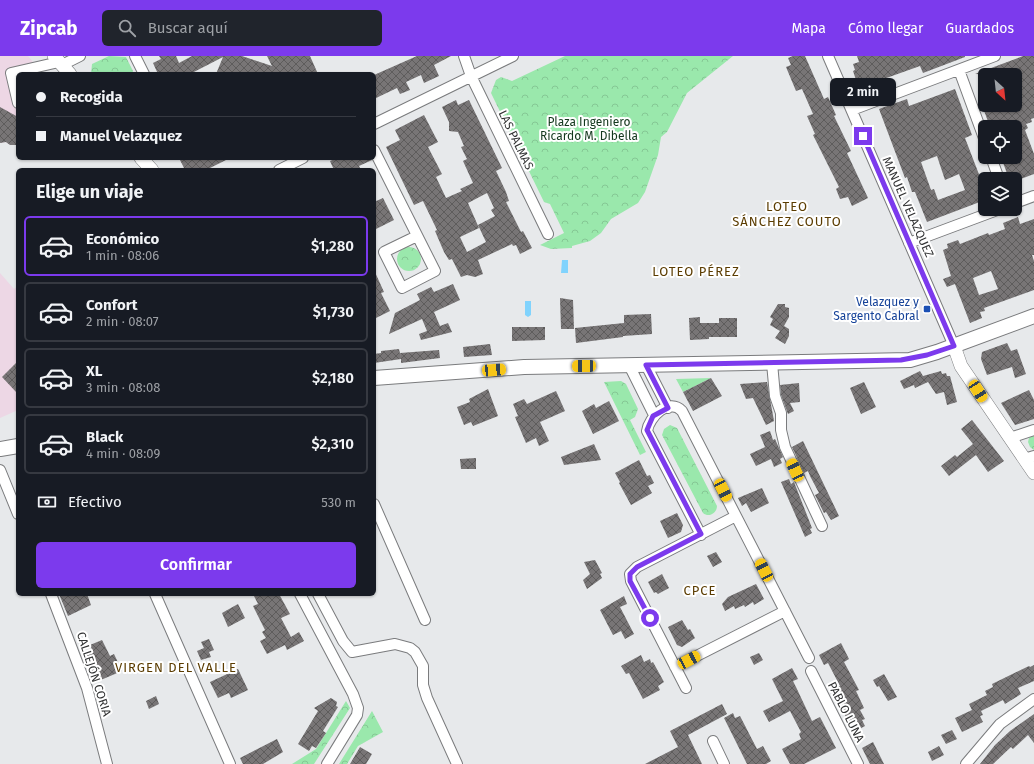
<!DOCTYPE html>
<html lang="es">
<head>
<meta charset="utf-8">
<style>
	:root { --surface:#171b24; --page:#20242c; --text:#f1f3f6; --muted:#9ea1a6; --line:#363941; --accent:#7c3aed }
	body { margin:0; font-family:"Fira Sans",sans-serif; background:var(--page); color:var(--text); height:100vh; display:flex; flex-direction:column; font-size:15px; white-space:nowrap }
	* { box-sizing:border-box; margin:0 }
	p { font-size:13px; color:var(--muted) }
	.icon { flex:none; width:22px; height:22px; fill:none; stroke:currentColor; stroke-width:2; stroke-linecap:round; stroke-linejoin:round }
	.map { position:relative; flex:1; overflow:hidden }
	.details { position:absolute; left:16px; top:112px; width:360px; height:428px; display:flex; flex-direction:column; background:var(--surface); border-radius:6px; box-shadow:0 1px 3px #0004 }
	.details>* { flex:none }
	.banner { position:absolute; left:16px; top:16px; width:360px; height:88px; border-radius:6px; box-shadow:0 1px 3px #0004; display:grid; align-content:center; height:88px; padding:0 20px; background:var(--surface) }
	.needle { width:26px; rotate:153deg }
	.tools { position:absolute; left:978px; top:12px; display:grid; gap:8px }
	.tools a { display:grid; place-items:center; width:44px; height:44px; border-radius:6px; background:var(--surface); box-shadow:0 1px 3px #0004; font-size:20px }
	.end { position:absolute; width:18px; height:18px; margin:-9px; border:5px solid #7c3aed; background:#fff; box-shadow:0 0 0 2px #fff }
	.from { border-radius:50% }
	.bubble { position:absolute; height:28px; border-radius:6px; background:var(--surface); box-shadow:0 1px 3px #0004; font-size:13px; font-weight:600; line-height:28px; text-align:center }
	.car { position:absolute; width:12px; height:24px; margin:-12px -6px; border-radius:5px; box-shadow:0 0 3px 1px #0007; background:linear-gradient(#f5c518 24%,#345 0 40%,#f5c518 0 76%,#345 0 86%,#f5c518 0) }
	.banner b { display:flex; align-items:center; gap:14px; height:38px; font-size:15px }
	.banner b+b { border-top:1px solid var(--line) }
	.banner i { width:10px; height:10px; background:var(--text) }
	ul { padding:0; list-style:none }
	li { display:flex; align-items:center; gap:12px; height:60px; margin:0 8px 6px; padding:0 12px; border:2px solid var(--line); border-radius:6px }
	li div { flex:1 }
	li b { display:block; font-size:15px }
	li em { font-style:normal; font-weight:600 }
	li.selected { border-color:var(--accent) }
	li>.icon { width:36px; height:36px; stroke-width:1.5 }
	h2 { padding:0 20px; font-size:18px; line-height:48px }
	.pay { display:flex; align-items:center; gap:10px; height:44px; padding:0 20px; font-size:15px }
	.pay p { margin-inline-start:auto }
	.button { display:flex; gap:8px; margin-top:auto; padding:8px 20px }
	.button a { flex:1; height:46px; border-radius:6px; background:var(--accent); color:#fff; font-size:16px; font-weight:600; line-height:46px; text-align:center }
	header { display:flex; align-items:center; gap:24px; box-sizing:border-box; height:56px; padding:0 20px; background:var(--accent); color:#fff }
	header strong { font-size:19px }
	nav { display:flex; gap:22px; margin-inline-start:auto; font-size:14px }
	.search { width:280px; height:36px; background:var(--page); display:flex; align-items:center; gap:10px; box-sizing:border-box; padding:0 14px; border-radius:6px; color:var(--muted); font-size:15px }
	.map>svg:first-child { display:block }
	.commercial { fill:#edd7e5 }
	.park { fill:url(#park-crowns) }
	.water { fill:#81d3fd }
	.building { fill:url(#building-cross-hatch); fill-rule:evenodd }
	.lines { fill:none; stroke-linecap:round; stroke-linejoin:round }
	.minor-casing { stroke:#7a7b7d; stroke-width:12 }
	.tertiary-casing { stroke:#7a7b7d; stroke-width:14 }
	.secondary-casing { stroke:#7a7b7d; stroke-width:16 }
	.minor { stroke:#fff; stroke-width:10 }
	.tertiary { stroke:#fff; stroke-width:13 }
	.secondary { stroke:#fff; stroke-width:14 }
	.route { stroke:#7c3aed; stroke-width:5 }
	.transit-dot { fill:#1a4fb4; stroke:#fff; stroke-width:1.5 }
	.labels { text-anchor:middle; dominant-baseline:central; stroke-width:4; stroke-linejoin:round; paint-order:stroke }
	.park-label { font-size:12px; fill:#14381e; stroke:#fff }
	.street-label { font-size:12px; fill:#313233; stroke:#fff }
	.transit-label { font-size:12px; fill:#164399; stroke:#fff; text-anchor:end }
	.neighbourhood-label { font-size:13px; letter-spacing:1px; fill:#5b3c01; stroke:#fff }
</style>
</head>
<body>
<header>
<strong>Zipcab</strong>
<div class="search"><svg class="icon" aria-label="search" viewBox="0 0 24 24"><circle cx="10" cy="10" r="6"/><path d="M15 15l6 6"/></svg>Buscar aquí</div>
<nav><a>Mapa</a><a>Cómo llegar</a><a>Guardados</a></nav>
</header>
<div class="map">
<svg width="1034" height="708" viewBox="0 0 1034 708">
	<defs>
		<pattern id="park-crowns" width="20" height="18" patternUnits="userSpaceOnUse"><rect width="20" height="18" fill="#9ae8ac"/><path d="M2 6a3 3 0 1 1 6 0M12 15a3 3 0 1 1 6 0" fill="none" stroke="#85c794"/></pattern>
		<pattern id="building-cross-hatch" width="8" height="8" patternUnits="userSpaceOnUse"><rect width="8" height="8" fill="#787576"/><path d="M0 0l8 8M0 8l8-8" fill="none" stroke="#5e5c5c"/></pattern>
	</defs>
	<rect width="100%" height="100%" fill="#e7e9eb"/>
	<path class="commercial" d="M0 0H28L43 18H18V89H10L6 86 0 87Z
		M0 217 14 233 18 230V354L0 362Z"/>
	<path class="park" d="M109 0 126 1 133 15 132 18H91L92 8Z
		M565 0H733L687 37 667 76 661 81 658 99 645 136 638 147 611 163 601 177 590 185 572 190V192L551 193 540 189 564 177 550 148 544 146 491 37 496 24 501 21 512 25Z
		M397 203a12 12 0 1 1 24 0a12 12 0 1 1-24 0Z
		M711 322 683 336 676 323Z
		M621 325 626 328 638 353 635 361 630 364 646 396 640 399 604 326Z
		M670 369 677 372 717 450C717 457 709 462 703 457L662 379 664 373Z
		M1034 379V394L1030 391 1028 386 1029 382Z
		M346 645 350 652 314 708H292L316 693Z
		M372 655 383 676 358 690 347 708H339Z"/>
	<path class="water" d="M562 204H568V217H561Z
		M525 245H531V259L528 261 525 259Z"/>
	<path class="building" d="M159 0H176L179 7 192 0H242L272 10 267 0H310L318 18H216L223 1 190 18H158L153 7 161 3Z
		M417 0H451L434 9 439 20 424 27 421 19 406 26 410 34 400 38 397 32 374 43V19Z
		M793 0H805L824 43 828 41 836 59 834 60 851 95 847 97 868 142 852 150 848 141 840 143 836 133 839 131 813 79 815 78 807 60 813 58 802 33 796 35 786 11 791 9 788 2Z
		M857 0H965V1L923 17 920 10 864 30 863 28 858 30 853 15 855 14 853 8 859 6Z
		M1023 0H1034V62L1031 63 1032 66 1026 68 1028 72 1025 74 1034 98V118L1015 125V123H1009L1001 101H1015V71H990L982 49H1015V19L975 18Z
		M955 33 972 79 965 82 985 134V144L927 166 915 136H912L907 121 905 122 879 53 907 43 909 50ZM937 100 945 124 959 118 965 134 938 144 934 133 931 134 921 106Z
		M456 44 458 49 469 44 502 112 496 115 506 136 509 145 506 146 521 176 523 175 532 192 520 198 516 189 513 190 512 188 478 204 483 218 475 221 467 219 461 221 452 203 449 204 444 196 435 175 437 174 423 145 414 149 386 91 400 84 395 74 424 59 438 86 428 91 442 118 436 121 446 142 462 135 460 133 473 127 463 105 467 103 461 91 464 90 458 76 449 75V66L442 51ZM487 137 494 152 491 154 495 160 478 169 486 186 467 196 460 181 479 172 468 147Z
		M0 51 18 61V89H10L6 86 0 87Z
		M179 102H230L206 114H185Z
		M337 102H371L372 104 359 110 361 114H334L330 105Z
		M383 142 394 164 374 174V146Z
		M1018 161 1020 168 1034 163V199H1032L1034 205V234L984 252 985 255 980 256 982 262 970 267 955 228 947 231 943 223 951 220 943 194 948 192 947 188 958 184 960 188 988 177 989 179 1005 173 1003 167ZM991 215 998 233 979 239 973 222Z
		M374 214 384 236 381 237 390 255 374 263Z
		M453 228 460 244 434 256 440 270 448 267 452 276 421 284 419 278 427 275 422 263 389 278 395 257 420 244 417 238 431 231 434 236Z
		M560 242 573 244 574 273H561Z
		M778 248H785V251L789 252V261L784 270 789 273V280L785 288 775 282 780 275 770 269 773 263 770 261Z
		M651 258 652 278 623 280V281L576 287 575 272 624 267V259Z
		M700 261V267H719V262H737V281H709V283L690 284 689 262Z
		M512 271H545V284L512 285Z
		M1007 287 1011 295 1017 293 1026 318 1015 322 1012 311 987 319 981 303 982 296Z
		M490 288 492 299 464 301 463 291Z
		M399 293 401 302 400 297 439 294 440 302 401 307V303L374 307V298L381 297V295Z
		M18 305V338L2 321Z
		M920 315 923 320 941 315 942 318 946 317 947 320H950L957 346 947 349 944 336 936 338 928 326 915 332 914 329 904 333 900 325Z
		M711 322 722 340 693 355 683 336Z
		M767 326 774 365 766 369 753 342 746 343 740 328Z
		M864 326 876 351 861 358 850 332Z
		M799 327 800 346 790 347 794 355 788 358 781 339 780 329Z
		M488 333 498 360 473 370 471 366 464 369 457 351 470 346 469 343Z
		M1029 334 1034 344V363L1015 369 1001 347Z
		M556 335 565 355 540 366 549 385 539 390 536 382 526 387 515 361 518 360 513 348 524 343 527 348Z
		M609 345 619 365 593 378 582 355 594 348 596 352Z
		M972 364 1004 405 988 416 976 399 949 420 941 410 955 399 957 401 973 388 961 373Z
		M770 375 773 384 775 383 783 401 780 403 782 407 774 411 771 403 756 410 750 398 765 391 760 379Z
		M803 385 839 460 831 464 826 456 824 457 815 439 819 437 810 420 808 415 804 417 792 391Z
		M594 388 601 404 564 409 561 401Z
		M476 402V413H461L460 403Z
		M639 404 647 420 650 419 654 427 648 430 652 437 631 449 619 427 620 426 615 417Z
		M789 423 791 428 794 426 812 472 810 473 812 477 805 481 781 426Z
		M762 432 769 447 751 456 746 447 742 450 738 442Z
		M677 457 683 469 681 476 668 482 660 465Z
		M716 496 722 506 713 511 707 500Z
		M595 504 602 517 600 518 602 522 587 533 583 524 590 518 584 506Z
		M662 518 669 532 658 538 656 536 654 537 648 526Z
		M756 528 764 543 754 549 753 546 745 551 744 549 735 553 734 550 725 555 722 548 728 541Z
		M59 538H87L91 549 68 560Z
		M253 538H279L290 558 281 562 291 581 299 576 304 585 287 594 285 589 267 598 260 585 266 582 262 576 265 574 253 550 258 548Z
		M624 540 627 548 620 551 634 578 625 583 621 575 613 579 600 554Z
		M238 548 245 562 228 571 222 557Z
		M682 564 688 574 690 573 695 582 682 591 677 589 668 571Z
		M209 583 214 594 209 596 211 601 201 604 197 595 204 592 201 586Z
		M102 584 110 600 114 598 122 615 96 626 86 600 93 596 90 589Z
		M841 587 849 603 844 606 859 634 856 635 864 652 860 654 865 663 862 664 865 670 854 676 840 650 843 648 835 633 840 630 828 607 824 609 819 599Z
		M759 597 763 604 754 609 750 601Z
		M641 599 644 606 650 603 651 607 653 606 664 626 658 630 660 634 643 643 629 617 626 618 621 610Z
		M1034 609V625L1018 632 1021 638 1005 648 1003 644 981 655 983 659 980 660 983 666 962 676 955 662 972 654 969 648 987 639 985 635 993 631 992 628 1029 610 1030 611Z
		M792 612 798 623 793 625 796 631 812 665 820 661 836 692 804 708H790L782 693 801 683 799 678 801 676 790 655 769 666 763 655 783 645 772 623Z
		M238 613 248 634 231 642 229 637 218 642 210 626Z
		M884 618 897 641 888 645 879 630 877 631 873 624Z
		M156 640 159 648 149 653 146 645Z
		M331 642 337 646 336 650 338 651 323 675 326 677 316 692 312 690 309 695 298 688 318 655 314 652Z
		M722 648 727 658 688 679 702 708H645L678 691 670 675Z
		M733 657 735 662 740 660 757 693 763 690 771 705 766 708H747L724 662Z
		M1034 658V687L1028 679 1013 693 1011 691 993 708H980L995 689 1010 675Z
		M952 674 957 683 946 688 941 679Z
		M277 683 283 696 263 708H243L240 702Z
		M873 686 884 708H870L862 692Z
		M939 690 944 699 932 705 928 696Z
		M360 691 372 698 366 708H350Z"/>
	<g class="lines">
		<g class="minor-casing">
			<path id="minor" d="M135 0 144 18
				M464 0 471 20 548 178
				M828 0 954 290
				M62 9 80 0
				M959 14 985 85
				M18 47 11 17 59 6
				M852 54 995 0
				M374 68 513 0
				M374 94 435 215 402 232 384 196 417 180
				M991 101 999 123
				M279 114 303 102
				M1015 147 1034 140
				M909 187 1000 153
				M772 307 775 340 781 357V374L785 391 822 470
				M629 309 654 359
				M646 309 668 352
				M1010 382 1034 374
				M1024 403 1034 400
				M0 414 18 458
				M374 448 425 564
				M701 479 647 375C649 361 669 341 682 355L809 602
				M51 538 87 632 107 708
				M155 538 230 708
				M300 538 353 638 358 652 357 659 327 708
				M318 538 343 585 352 596 395 588 410 592 415 596 423 610V629L427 642 457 708
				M675 611 785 555
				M811 615 858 708
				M686 632 631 525 630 518 637 511 736 460
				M713 685 724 708
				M966 708 1000 668 1034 643"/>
		</g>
		<g class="tertiary-casing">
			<path id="tertiary" d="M54 0 70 18
				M141 102 152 114
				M954 290 961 310 1034 417"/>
		</g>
		<g class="secondary-casing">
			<path id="secondary" d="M374 322 524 311 910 304 937 296 1034 260
				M0 393 18 390"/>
		</g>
		<use href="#minor" class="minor"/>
		<use href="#tertiary" class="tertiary"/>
		<use href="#secondary" class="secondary"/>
	</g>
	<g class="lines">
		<path class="route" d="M650 562 630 525V518L637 511 701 478 647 374 653 360 668 352 646 309 901 304 927 299 954 290 863 80"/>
	</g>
	<rect class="transit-dot" x="923" y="249" width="8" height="8" rx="2"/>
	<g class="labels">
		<g class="park-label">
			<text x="589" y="66">Plaza Ingeniero<tspan x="589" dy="14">Ricardo M. Dibella</tspan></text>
		</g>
		<g class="street-label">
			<text transform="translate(516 84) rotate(64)">LAS PALMAS</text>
			<text transform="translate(908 151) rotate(66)">MANUEL VELAZQUEZ</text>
			<text transform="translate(94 618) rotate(72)">CALLEJÓN CORIA</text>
			<text transform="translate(846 656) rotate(63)">PABLO LUNA</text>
		</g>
		<g class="transit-label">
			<text x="919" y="246">Velazquez y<tspan x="919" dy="14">Sargento Cabral</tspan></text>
		</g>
		<g class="neighbourhood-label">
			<text x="787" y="150">LOTEO<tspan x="787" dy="15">SÁNCHEZ COUTO</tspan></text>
			<text x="696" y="215">LOTEO PÉREZ</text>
			<text x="700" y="534">CPCE</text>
			<text x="176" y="611">VIRGEN DEL VALLE</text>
		</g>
	</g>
</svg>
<div class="tools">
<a><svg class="needle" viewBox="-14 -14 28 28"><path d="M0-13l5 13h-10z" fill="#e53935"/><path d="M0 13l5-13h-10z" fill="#9ea1a6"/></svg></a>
<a><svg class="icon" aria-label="locate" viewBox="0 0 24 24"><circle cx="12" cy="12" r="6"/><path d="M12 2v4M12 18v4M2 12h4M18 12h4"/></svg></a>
<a><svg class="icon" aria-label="layers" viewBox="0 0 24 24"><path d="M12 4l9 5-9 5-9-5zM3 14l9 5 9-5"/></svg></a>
</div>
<i class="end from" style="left:650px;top:562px"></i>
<i class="end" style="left:863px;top:80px"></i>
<div class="bubble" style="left:830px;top:22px;width:66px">2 min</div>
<i class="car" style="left:584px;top:310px;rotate:269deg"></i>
<i class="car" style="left:494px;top:314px;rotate:86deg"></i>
<i class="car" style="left:978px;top:335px;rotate:147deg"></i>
<i class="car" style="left:795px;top:414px;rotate:335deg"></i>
<i class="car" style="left:723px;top:434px;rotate:153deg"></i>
<i class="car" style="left:764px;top:514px;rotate:333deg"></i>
<i class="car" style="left:689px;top:604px;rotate:62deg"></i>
<div class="banner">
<b><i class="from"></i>Recogida</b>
<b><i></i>Manuel Velazquez</b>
</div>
<section class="details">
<h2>Elige un viaje</h2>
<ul>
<li class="selected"><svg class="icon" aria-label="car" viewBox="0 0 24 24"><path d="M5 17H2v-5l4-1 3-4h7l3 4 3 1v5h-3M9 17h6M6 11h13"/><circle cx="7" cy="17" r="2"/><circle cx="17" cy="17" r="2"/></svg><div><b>Económico</b><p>1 min · 08:06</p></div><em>$1,280</em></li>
<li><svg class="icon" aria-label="car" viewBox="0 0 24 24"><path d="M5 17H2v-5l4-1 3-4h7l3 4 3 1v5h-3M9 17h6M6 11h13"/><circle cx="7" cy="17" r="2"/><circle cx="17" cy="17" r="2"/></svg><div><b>Confort</b><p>2 min · 08:07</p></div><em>$1,730</em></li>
<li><svg class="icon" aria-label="car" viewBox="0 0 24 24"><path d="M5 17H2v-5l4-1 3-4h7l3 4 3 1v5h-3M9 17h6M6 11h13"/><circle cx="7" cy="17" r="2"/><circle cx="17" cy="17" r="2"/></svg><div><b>XL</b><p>3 min · 08:08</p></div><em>$2,180</em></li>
<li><svg class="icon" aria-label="car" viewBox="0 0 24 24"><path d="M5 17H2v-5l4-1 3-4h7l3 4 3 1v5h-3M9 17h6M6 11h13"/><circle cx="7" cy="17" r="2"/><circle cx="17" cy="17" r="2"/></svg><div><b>Black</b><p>4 min · 08:09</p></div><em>$2,310</em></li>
</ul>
<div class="pay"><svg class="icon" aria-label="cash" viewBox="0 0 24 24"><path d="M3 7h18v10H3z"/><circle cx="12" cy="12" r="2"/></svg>Efectivo<p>530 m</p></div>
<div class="button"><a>Confirmar</a></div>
</section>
</div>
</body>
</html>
